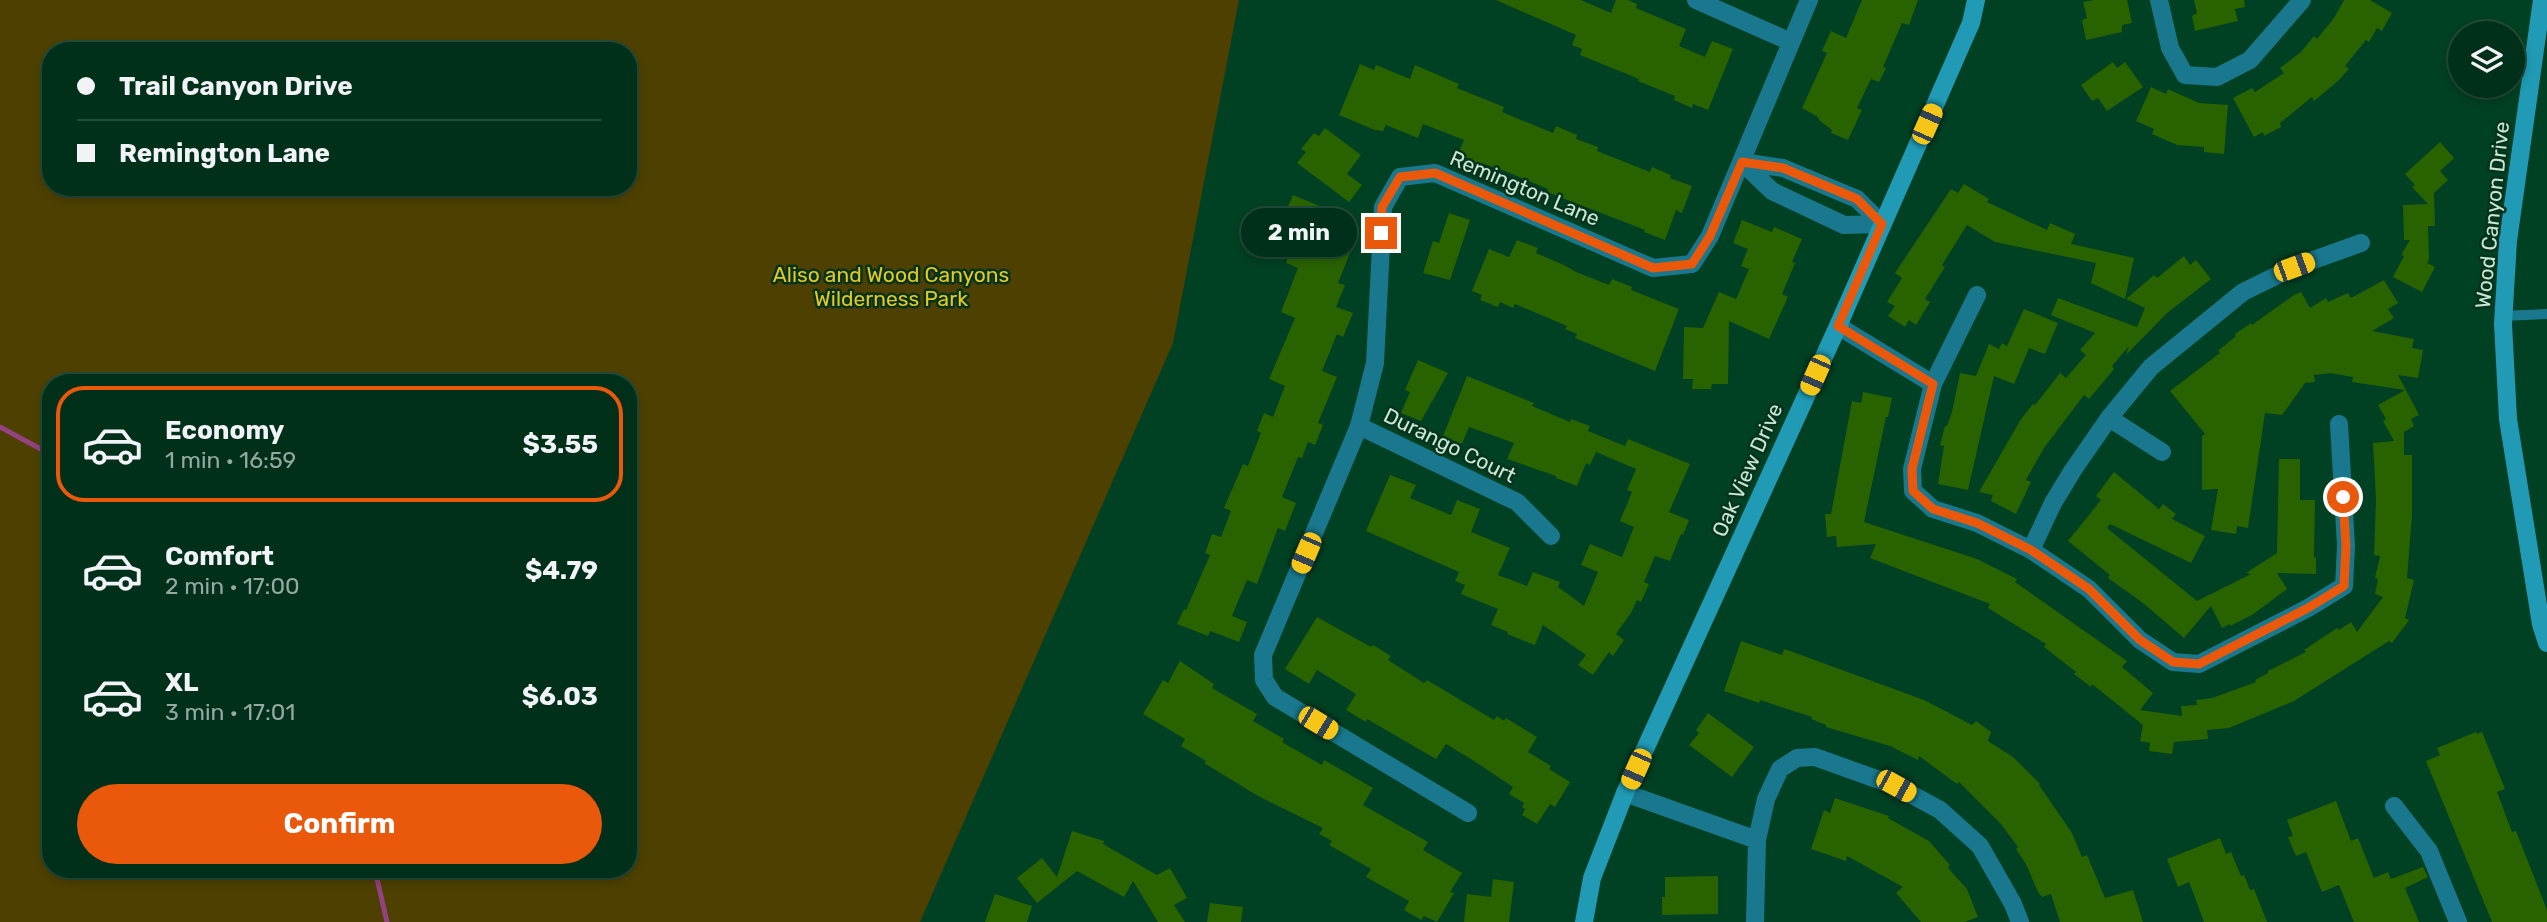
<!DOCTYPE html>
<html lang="en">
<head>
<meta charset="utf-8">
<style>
	:root { --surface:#00301a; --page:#0e3c27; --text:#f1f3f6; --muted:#95a9a2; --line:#224b39; --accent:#ea580c }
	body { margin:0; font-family:Rubik,sans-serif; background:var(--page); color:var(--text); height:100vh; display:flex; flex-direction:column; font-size:26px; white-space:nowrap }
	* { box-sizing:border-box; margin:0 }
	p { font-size:23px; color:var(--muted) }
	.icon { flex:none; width:38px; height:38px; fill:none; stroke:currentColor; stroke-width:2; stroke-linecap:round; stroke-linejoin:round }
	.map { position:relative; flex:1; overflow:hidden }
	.drawer { position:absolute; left:42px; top:374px; width:595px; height:504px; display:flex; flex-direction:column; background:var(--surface); border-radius:28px; box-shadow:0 4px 10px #0003,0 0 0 2px var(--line) }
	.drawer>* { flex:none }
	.guide { position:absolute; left:42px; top:42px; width:595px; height:154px; border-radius:28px; box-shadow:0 4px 10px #0003,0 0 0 2px var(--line); display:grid; align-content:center; height:154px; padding:0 35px; background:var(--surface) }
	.fabs { position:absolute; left:2448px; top:21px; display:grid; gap:14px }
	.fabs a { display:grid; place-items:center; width:77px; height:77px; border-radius:50%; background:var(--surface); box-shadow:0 4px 10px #0003,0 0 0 2px var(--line); font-size:35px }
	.end { position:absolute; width:32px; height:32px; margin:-16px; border:9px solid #ea580c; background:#fff; box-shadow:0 0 0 4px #fff }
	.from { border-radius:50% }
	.bubble { position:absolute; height:49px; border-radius:24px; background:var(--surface); box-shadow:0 4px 10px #0003,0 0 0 2px var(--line); font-size:23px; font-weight:700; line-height:49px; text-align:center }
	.car { position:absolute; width:21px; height:42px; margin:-21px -10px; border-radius:9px; box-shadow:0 0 5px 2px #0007; background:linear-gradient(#f5c518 24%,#345 0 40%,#f5c518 0 76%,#345 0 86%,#f5c518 0) }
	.guide b { display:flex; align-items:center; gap:24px; height:66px; font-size:26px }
	.guide b+b { border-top:2px solid var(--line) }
	.guide i { width:18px; height:18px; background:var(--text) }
	ul { padding:12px 0 0; list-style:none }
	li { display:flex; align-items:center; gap:21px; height:116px; margin:0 14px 10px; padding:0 21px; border:4px solid transparent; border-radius:28px }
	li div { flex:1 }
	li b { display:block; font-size:26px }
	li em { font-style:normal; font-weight:700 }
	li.selected { border-color:var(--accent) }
	li>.icon { width:63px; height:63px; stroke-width:1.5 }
	.action { display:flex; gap:14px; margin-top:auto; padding:14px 35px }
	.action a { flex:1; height:80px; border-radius:42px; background:var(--accent); color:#fff; font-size:28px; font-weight:700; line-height:80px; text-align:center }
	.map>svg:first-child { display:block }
	.green { fill:#4d4000; fill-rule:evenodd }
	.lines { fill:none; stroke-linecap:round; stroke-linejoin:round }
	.stream { stroke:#944281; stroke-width:5 }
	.building { fill:#296300 }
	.lane { stroke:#19788d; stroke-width:10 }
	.street { stroke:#19788d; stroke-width:18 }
	.secondary { stroke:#209ab5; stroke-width:18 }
	.route { stroke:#ea580c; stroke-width:9 }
	.labels { text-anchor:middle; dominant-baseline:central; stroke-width:5; stroke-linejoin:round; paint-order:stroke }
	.street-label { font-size:21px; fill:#cae7d4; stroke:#05331d }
	.park-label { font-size:21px; fill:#e7c820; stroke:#05331d }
</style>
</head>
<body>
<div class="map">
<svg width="2547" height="922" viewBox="0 0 2547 922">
	<rect width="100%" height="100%" fill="#004023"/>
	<path class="green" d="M0 0H1239L1173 343 920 922H0ZM51 51H628V187H51ZM51 383H628V870H51Z"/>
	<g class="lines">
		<path class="stream" d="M0 427 48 453 51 458
			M375 870 387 922"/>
	</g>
	<path class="building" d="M1496 0H1581L1611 13 1616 0H1628L1637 4 1636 8 1686 29 1679 46 1705 57 1712 41 1733 49 1708 110 1693 104 1692 108 1674 100 1675 96 1638 81 1639 79 1580 55 1582 49 1572 45 1576 35Z
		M1862 0H1918L1909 25 1902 23 1883 67 1886 68 1879 82 1871 79 1857 108 1862 110 1848 140 1831 133 1832 130 1820 121 1818 117 1802 108 1827 53 1822 51 1831 31 1846 38Z
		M2094 0H2127L2132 23 2122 25V32L2086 40 2082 20 2087 18 2083 2Z
		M2194 0H2244L2245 7 2235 9 2238 21 2195 31 2192 16 2197 13Z
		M2344 0H2370L2392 13 2382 31 2377 28 2369 42 2366 40 2345 66 2349 69 2338 81 2314 101 2312 97 2280 123 2281 127 2264 136 2263 132 2254 137 2233 98 2252 88 2255 92 2284 73 2280 68 2301 52 2314 36 2317 39 2334 18Z
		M2113 62 2117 68 2125 62 2143 87 2107 111 2098 98 2092 101 2081 85Z
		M1360 64 1374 70 1376 65 1410 79 1415 65 1459 84 1457 88 1504 107 1502 112 1553 133 1556 126 1577 135 1576 139 1598 147 1597 151 1650 172 1652 167 1671 175 1670 178 1692 186 1682 213 1676 210 1665 240 1644 232 1645 230 1547 192 1548 189 1505 171 1481 163 1479 168 1456 158 1464 140 1423 124 1418 138 1386 125 1383 131 1375 130 1339 115Z
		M2151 87 2166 94 2168 89 2199 103 2228 105 2224 154 2204 152V147L2177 145 2152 134 2154 129 2136 121Z
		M1325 128 1361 155 1347 174 1362 185 1349 202 1297 163 1306 152 1301 149 1314 133 1319 136Z
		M2440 142 2454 158 2440 171 2448 180 2434 193 2435 226H2428L2429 259 2427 263 2435 267 2422 292 2393 277 2404 256 2401 255 2410 240H2404L2403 205 2428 204 2412 187 2415 185 2405 174Z
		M1964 184 1989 199 1987 202 2047 230 2050 223 2075 234 2071 244 2134 258 2125 299 2091 283 2096 263 1995 242 1967 225 1942 265 1945 267 1925 299 1930 302 1916 325 1909 320 1905 327 1888 316 1895 306 1887 302 1902 278 1895 273 1951 189 1958 193Z
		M1293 195 1346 217 1339 234 1355 240 1338 283 1345 285 1336 307 1353 313 1343 337 1337 334 1322 371 1337 377 1318 423 1323 425 1315 445 1308 442 1302 458 1298 457 1282 497 1296 503 1285 531 1278 528 1257 584 1247 580 1232 616 1247 622 1239 642 1210 631 1208 636 1177 624 1184 609 1186 610 1210 555 1205 553 1212 534 1221 537 1231 511 1224 508 1243 464 1248 466 1261 433 1257 431 1264 413 1273 417 1285 386 1269 379 1295 318 1281 312 1298 268 1286 263 1293 245 1291 244 1300 221 1285 214Z
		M1449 213 1470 220 1450 280 1423 273 1433 241 1439 243Z
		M1742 220 1772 232 1774 227 1802 239 1792 262 1795 263 1782 294 1788 297 1769 339 1729 321 1728 384H1712L1711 389H1692L1693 379H1683L1684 327 1703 328 1719 292 1736 299 1749 269 1741 266 1748 249 1733 243Z
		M1517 240 1538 248 1536 253 1564 265 1576 272 1609 285 1612 279 1632 287 1631 290 1679 309 1655 371 1575 338 1577 334 1565 329 1567 326 1515 304 1513 308 1500 302 1498 307 1480 300 1482 295 1472 291 1489 249 1509 257Z
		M2184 256 2190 265 2196 260 2211 279 2167 313 2126 355 2129 346 2112 366 2114 369 2089 399 2084 395 2044 448 2026 480 2031 482 2016 514 1991 501 1993 495 1979 492 2021 419 2033 404 2035 405 2060 373 2066 378 2086 355 2080 350 2095 333 2051 315 2058 298 2137 327 2145 308 2126 299 2154 275 2157 278Z
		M2384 280 2398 303 2388 309 2394 318 2372 331 2414 339 2412 348 2423 350 2418 378 2398 375 2419 415 2411 419 2414 426 2404 432V455H2412V515L2407 578 2414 580 2405 618 2409 620 2392 643 2389 641 2294 701 2229 728 2207 730 2208 739 2174 742 2172 754 2149 751 2150 743 2140 741 2143 725 2092 684 2091 687 2074 674 2076 672 2044 647 2046 644 1988 608 1990 604 1870 558 1876 544 1837 547 1836 536 1827 537 1825 514H1831L1852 401 1861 403 1863 392 1892 398 1888 417H1886L1864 522 1977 559 2017 579 2015 582 2127 661 2122 667 2153 693 2140 710 2182 716 2181 706 2197 705 2196 700 2212 698 2256 682 2255 680 2268 673V671L2306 652 2304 650 2337 628 2339 630 2351 622 2357 632 2383 597 2375 594 2378 579 2375 578 2380 556 2374 555 2376 500 2373 443 2394 441 2383 421 2386 419 2378 405 2405 390 2352 382 2353 377 2330 373 2314 375 2315 382 2305 383 2282 415 2265 413 2248 528 2237 526 2236 534 2211 530 2218 489 2202 490V436L2205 434 2170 391 2220 353 2218 351 2236 336 2235 334 2251 323 2252 325 2294 295 2301 292 2310 308 2326 298 2328 302 2348 293 2351 298Z
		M2024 309 2058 323 2045 354 2029 348 2014 384 1994 376 1968 490 1938 484 1944 446 1940 445 1945 426H1947L1952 412 1960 373 1976 376 1989 344 1999 349 2002 343 2007 346Z
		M1418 360 1448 373 1421 421 1401 413 1410 392 1405 390Z
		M1467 376 1534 403 1532 406 1570 422 1571 419 1590 426 1588 431 1625 446 1628 439 1690 464 1669 512 1689 520 1683 535 1681 534 1670 561 1655 556 1644 582 1649 584 1641 602 1637 600 1631 613 1616 634 1624 640 1613 656 1609 652 1593 675 1578 665 1586 655 1543 625 1535 645 1507 634 1508 632 1491 625 1498 609 1461 594 1465 585 1455 581 1459 572 1366 531 1390 475 1416 485 1410 498 1451 515 1457 500 1480 509 1471 532 1510 548 1498 575 1527 586 1533 572 1560 582 1558 587 1584 606 1598 572 1581 565 1590 544 1622 557 1634 527 1620 521 1632 492 1627 490 1636 469 1596 452 1590 465 1586 463 1577 486 1556 478V476L1507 459 1514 443 1469 427 1462 444 1443 436Z
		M2279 459H2300V500H2315L2314 557 2316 558V574L2277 573 2287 589 2252 615 2230 626V624L2222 628 2211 606 2184 638 2143 603 2108 578 2110 575 2068 541 2101 500 2096 496 2114 472 2159 509 2163 504 2176 514 2172 519 2205 536 2191 563 2110 524 2107 528 2197 601 2251 574 2246 573 2277 553Z
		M1317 617 1371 647 1373 645 1391 656 1388 660 1424 683 1427 680 1494 720 1497 716 1504 721 1506 718 1537 737 1528 752 1551 766 1549 769 1570 782 1555 807 1550 804 1537 824 1522 815 1525 809 1522 807 1524 803 1509 794 1513 787 1471 759 1446 744 1436 759 1367 719 1366 722 1346 710 1356 694 1317 670 1309 684 1285 669Z
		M1741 641 1782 655 1784 649 1793 652 1924 700 1972 725 1976 721 1991 732 1988 741 2013 757 2040 784 2039 785 2072 833 2082 857 2087 855 2105 898 2133 890 2143 922H2060L2051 894 2042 897 2038 892 2026 864 2016 849 2018 847 2001 824 1959 782 1957 784 1919 756 1918 760 1890 746 1826 727V725L1811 719 1812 717 1760 700 1759 703 1724 691Z
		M1180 661 1214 684 1212 688 1257 714 1253 721 1284 739 1282 742 1322 765 1324 760 1373 788 1363 805 1428 842 1423 850 1462 873 1450 892 1454 893 1437 922 1424 916 1421 920 1404 910 1409 901 1366 877 1371 869 1329 845 1332 841 1319 834 1323 828 1258 796 1204 763 1206 761 1181 746 1185 739 1143 714 1163 680 1168 683Z
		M1708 713 1754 747 1732 777 1689 745 1699 733 1696 730Z
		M2476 732 2477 734 2482 732 2505 789 2497 792 2512 832 2516 831 2547 910V922H2492L2426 761 2440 755 2437 748Z
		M1835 798 1889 816 1888 818 1929 841 1950 865 1948 868 1967 889 1978 917 1965 922H1921L1896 893 1903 887 1847 856 1846 861 1811 849 1824 810 1830 813Z
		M2336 801 2351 841 2358 838 2374 878 2388 872 2391 879 2423 867 2428 877 2405 888 2419 922H2354L2339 885 2322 892 2306 852 2296 856 2288 837 2293 836 2287 820Z
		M1072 831 1104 841 1103 844 1157 875 1170 868 1187 898 1174 905 1185 922H1158L1133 881 1124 897 1077 871 1037 903 1017 878 1042 858 1057 877Z
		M2220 838 2226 854 2231 852 2241 876 2244 875 2250 890 2254 889 2267 922H2204L2189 882 2178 887 2167 859Z
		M1718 876V914L1662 915V897H1665V877Z
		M1493 879 1514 882 1509 922H1464L1467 894 1491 897Z
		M995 894 1032 906 1027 922H985Z
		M1210 903 1243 907 1241 922H1207Z"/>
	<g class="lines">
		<path class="lane" d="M2503 316 2547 314"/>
		<path class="street" d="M1696 0 1791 42
			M2159 0 2170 48 2185 75 2217 77 2250 60 2302 0
			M1742 162 1772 191 1844 225 1882 224
			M1742 162 1783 168 1857 199 1882 224
			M1977 295 1933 384 1912 469 1913 491 1933 509 1977 523 2031 550 2089 589 2140 640 2173 662 2199 664 2308 608 2344 586 2346 546 2339 424
			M1838 326 1933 384
			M2109 418 2162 452
			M1359 426 1517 502 1551 536
			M2031 550 2053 503 2073 470 2109 418 2151 367 2243 292 2294 267 2361 243
			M1625 793 1757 840
			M2394 806 2429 851 2458 922
			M1468 813 1275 697 1264 680 1263 655 1359 426 1375 363 1383 207 1400 177 1435 173 1653 268 1692 264 1710 236 1809 0
			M1755 922 1757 840 1766 799 1780 769 1797 758 1815 757 1896 786 1940 810 1980 846 2013 904 2020 922"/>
		<path class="secondary" d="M2542 0 2508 241 2503 324 2508 419 2541 624 2547 643
			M1584 922 1592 878 1625 793 1838 326 1971 23 1976 0"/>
	</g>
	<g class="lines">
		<path class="route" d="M1381 233 1382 207 1400 177 1435 173 1653 268 1692 264 1710 236 1742 162 1783 168 1857 199 1882 224 1838 326 1933 384 1912 469 1913 491 1933 509 1977 523 2031 550 2089 589 2140 640 2173 662 2199 664 2308 608 2344 586 2346 546 2343 497"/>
	</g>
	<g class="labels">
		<g class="street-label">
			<text transform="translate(1525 188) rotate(23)">Remington Lane</text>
			<text transform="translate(2492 215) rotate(-84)">Wood Canyon Drive</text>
			<text transform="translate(1450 445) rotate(26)">Durango Court</text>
			<text transform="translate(1747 470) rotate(-66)">Oak View Drive</text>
		</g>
		<g class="park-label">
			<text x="891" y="274">Aliso and Wood Canyons<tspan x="891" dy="24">Wilderness Park</tspan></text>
		</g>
	</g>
</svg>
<div class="fabs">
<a><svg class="icon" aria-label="layers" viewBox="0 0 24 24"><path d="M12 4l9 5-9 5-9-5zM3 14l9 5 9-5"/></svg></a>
</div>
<i class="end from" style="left:2343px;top:497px"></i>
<i class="end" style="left:1381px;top:233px"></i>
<div class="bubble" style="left:1241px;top:208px;width:116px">2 min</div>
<i class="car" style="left:1927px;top:124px;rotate:24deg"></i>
<i class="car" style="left:2294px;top:267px;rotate:70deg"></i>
<i class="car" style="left:1815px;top:375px;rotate:204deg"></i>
<i class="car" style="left:1306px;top:553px;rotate:203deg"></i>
<i class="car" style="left:1318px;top:723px;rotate:121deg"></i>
<i class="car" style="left:1636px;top:769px;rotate:204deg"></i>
<i class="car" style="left:1896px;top:786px;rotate:119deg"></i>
<div class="guide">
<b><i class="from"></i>Trail Canyon Drive</b>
<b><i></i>Remington Lane</b>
</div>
<section class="drawer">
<ul>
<li class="selected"><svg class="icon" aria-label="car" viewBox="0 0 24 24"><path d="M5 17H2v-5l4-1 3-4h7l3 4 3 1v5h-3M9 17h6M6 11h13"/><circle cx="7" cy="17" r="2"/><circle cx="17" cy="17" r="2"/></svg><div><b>Economy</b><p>1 min · 16:59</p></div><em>$3.55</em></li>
<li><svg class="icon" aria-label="car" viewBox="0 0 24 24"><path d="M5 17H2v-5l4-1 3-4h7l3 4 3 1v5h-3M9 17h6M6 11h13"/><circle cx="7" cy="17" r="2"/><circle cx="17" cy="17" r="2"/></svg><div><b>Comfort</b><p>2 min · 17:00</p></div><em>$4.79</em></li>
<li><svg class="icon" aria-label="car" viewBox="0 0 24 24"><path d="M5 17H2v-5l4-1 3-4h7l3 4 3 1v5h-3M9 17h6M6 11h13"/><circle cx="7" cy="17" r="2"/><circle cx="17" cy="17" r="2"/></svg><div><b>XL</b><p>3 min · 17:01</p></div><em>$6.03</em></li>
</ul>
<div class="action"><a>Confirm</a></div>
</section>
</div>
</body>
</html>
